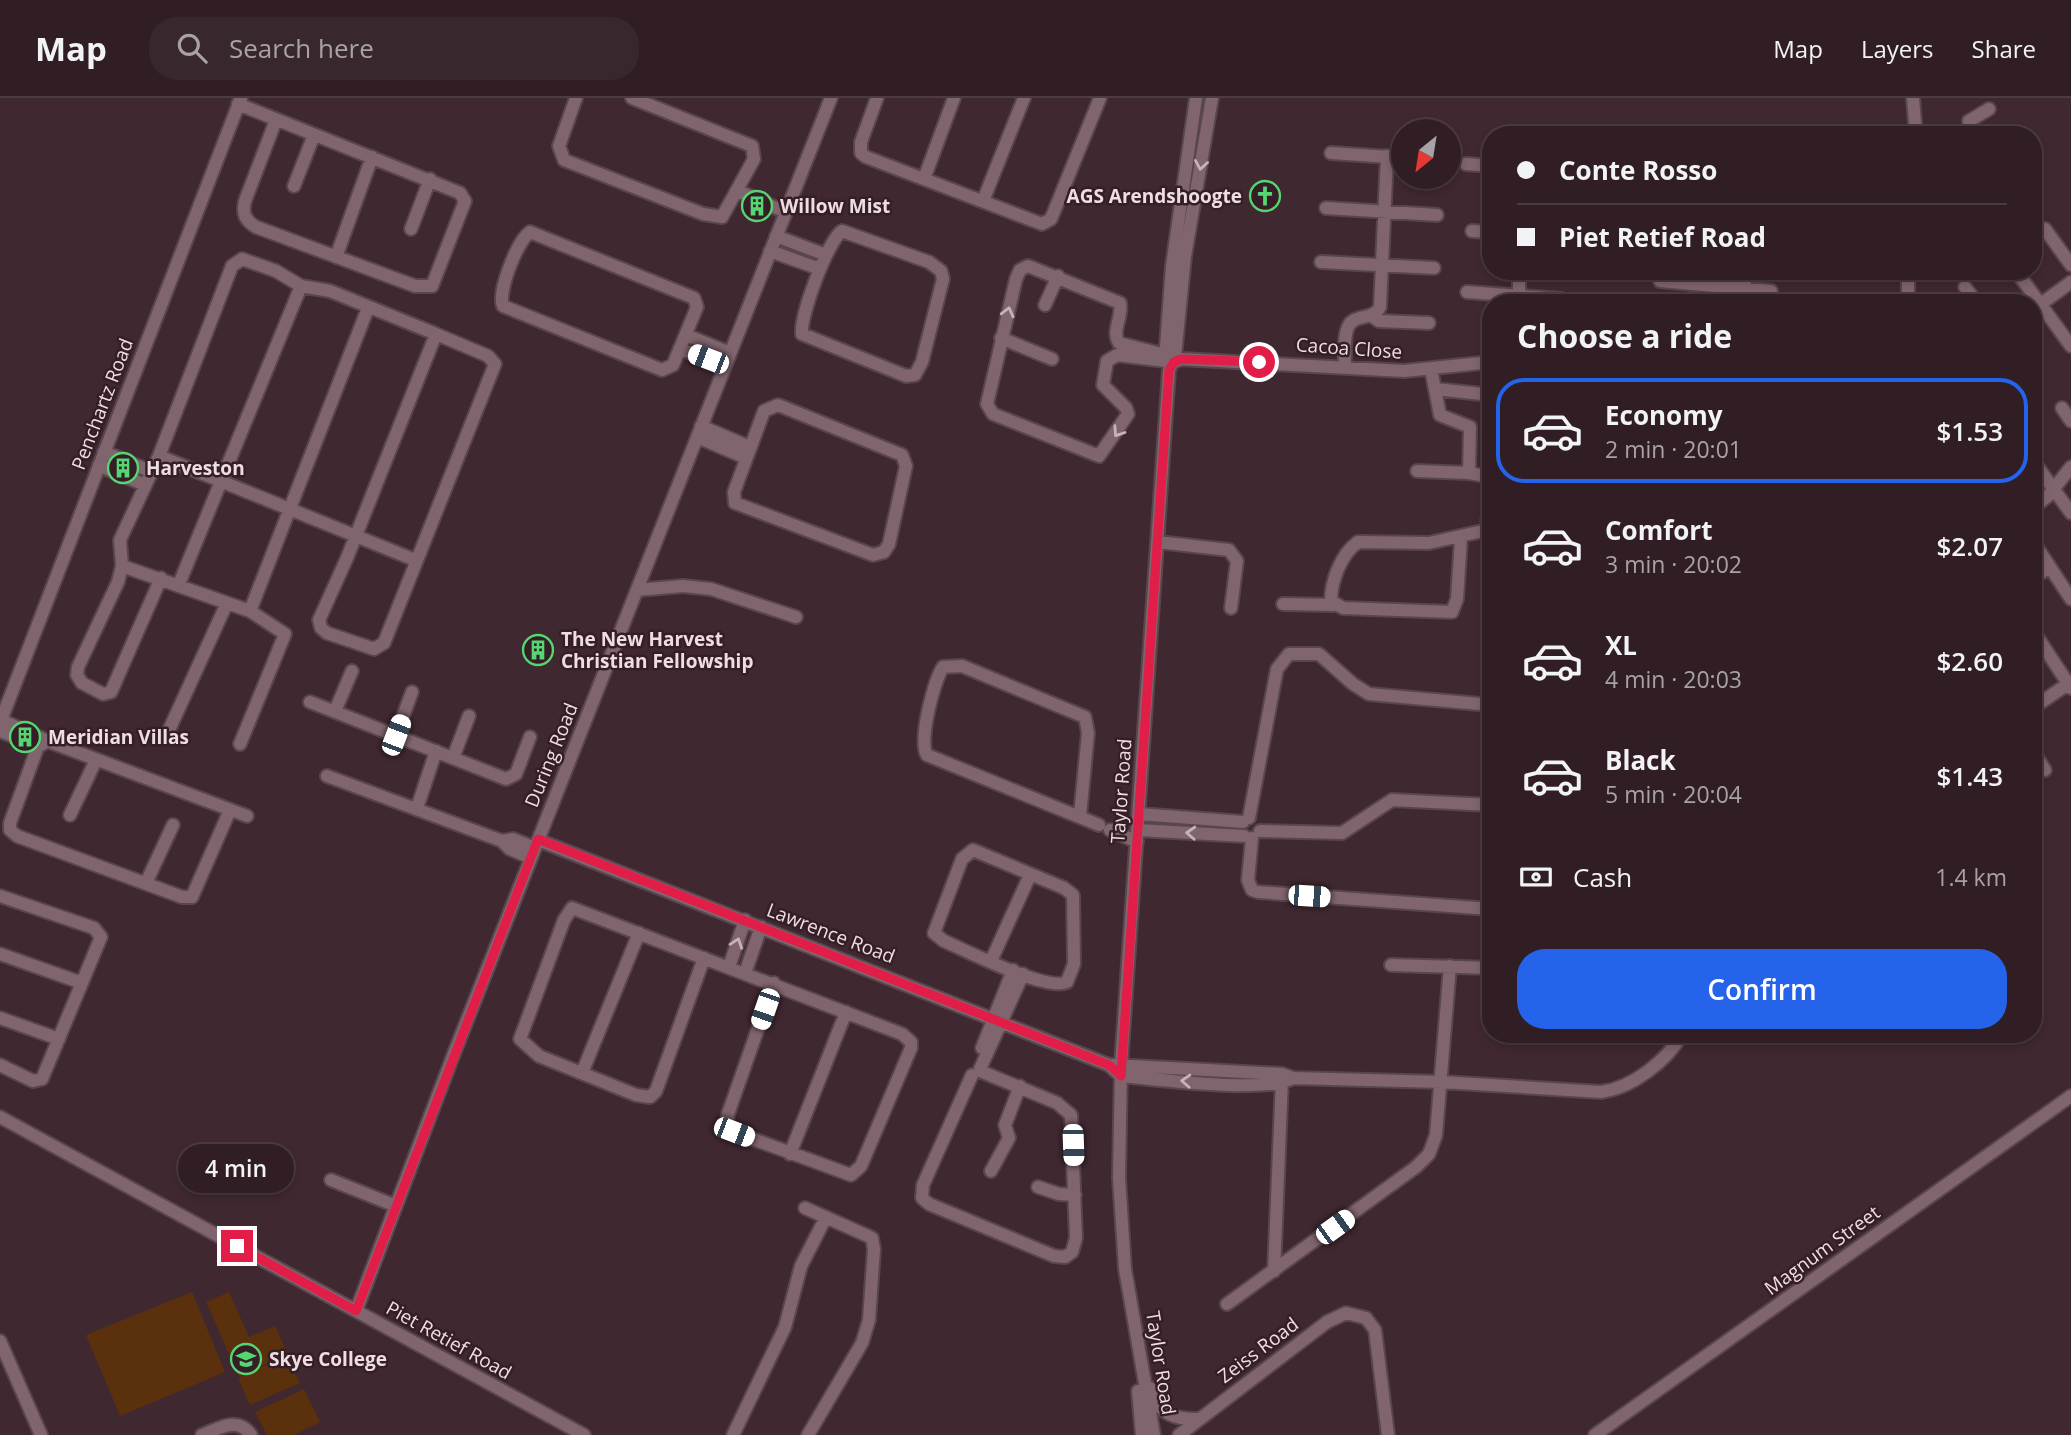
<!DOCTYPE html>
<html lang="en">
<head>
<meta charset="utf-8">
<style>
	:root { --surface:#301e24; --page:#38272c; --text:#f1f3f6; --muted:#a8a2a6; --line:#4b3c41; --accent:#2563eb }
	body { margin:0; font-family:"Open Sans",sans-serif; background:var(--page); color:var(--text); height:100vh; display:flex; flex-direction:column; font-size:26px; white-space:nowrap }
	* { box-sizing:border-box; margin:0 }
	p { font-size:23px; color:var(--muted) }
	.icon { flex:none; width:38px; height:38px; fill:none; stroke:currentColor; stroke-width:2; stroke-linecap:round; stroke-linejoin:round }
	.map { position:relative; flex:1; overflow:hidden }
	.details { position:absolute; left:1482px; top:196px; width:560px; height:749px; display:flex; flex-direction:column; background:var(--surface); border-radius:28px; box-shadow:0 4px 10px #0003,0 0 0 2px var(--line) }
	.details>* { flex:none }
	.hud { position:absolute; left:1482px; top:28px; width:560px; height:154px; border-radius:28px; box-shadow:0 4px 10px #0003,0 0 0 2px var(--line); display:grid; align-content:center; height:154px; padding:0 35px; background:var(--surface) }
	.needle { width:46px; rotate:210deg }
	.controls { position:absolute; left:1391px; top:21px; display:grid; gap:14px }
	.controls a { display:grid; place-items:center; width:70px; height:70px; border-radius:50%; background:var(--surface); box-shadow:0 4px 10px #0003,0 0 0 2px var(--line); font-size:35px }
	.end { position:absolute; width:32px; height:32px; margin:-16px; border:9px solid #e11d48; background:#fff; box-shadow:0 0 0 4px #fff }
	.from { border-radius:50% }
	.bubble { position:absolute; height:49px; border-radius:24px; background:var(--surface); box-shadow:0 4px 10px #0003,0 0 0 2px var(--line); font-size:23px; font-weight:600; line-height:49px; text-align:center }
	.car { position:absolute; width:21px; height:42px; margin:-21px -10px; border-radius:9px; box-shadow:0 0 5px 2px #0007; background:linear-gradient(#fff 24%,#345 0 40%,#fff 0 76%,#345 0 86%,#fff 0) }
	.hud b { display:flex; align-items:center; gap:24px; height:66px; font-size:26px }
	.hud b+b { border-top:2px solid var(--line) }
	.hud i { width:18px; height:18px; background:var(--text) }
	ul { padding:0; list-style:none }
	li { display:flex; align-items:center; gap:21px; height:105px; margin:0 14px 10px; padding:0 21px; border:4px solid transparent; border-radius:28px }
	li div { flex:1 }
	li b { display:block; font-size:26px }
	li em { font-style:normal; font-weight:600 }
	li.selected { border-color:var(--accent) }
	li>.icon { width:63px; height:63px; stroke-width:1.5 }
	h2 { padding:0 35px; font-size:32px; line-height:84px }
	.pay { display:flex; align-items:center; gap:18px; height:77px; padding:0 35px; font-size:26px }
	.pay p { margin-inline-start:auto }
	.action { display:flex; gap:14px; margin-top:auto; padding:14px 35px }
	.action a { flex:1; height:80px; border-radius:28px; background:var(--accent); color:#fff; font-size:28px; font-weight:600; line-height:80px; text-align:center }
	header { display:flex; align-items:center; gap:42px; box-sizing:border-box; height:98px; padding:0 35px; background:var(--surface); border-bottom:2px solid var(--line) }
	header strong { font-size:33px }
	nav { display:flex; gap:38px; margin-inline-start:auto; font-size:24px }
	.search { width:490px; height:63px; background:var(--page); display:flex; align-items:center; gap:18px; box-sizing:border-box; padding:0 24px; border-radius:28px; color:var(--muted); font-size:26px }
	.map>svg:first-child { display:block }
	.green { fill:#5a310c }
	.lines { fill:none; stroke-linecap:round; stroke-linejoin:round }
	.minor-casing { stroke:#59464d; stroke-width:16 }
	.minor { stroke:#80646e; stroke-width:12 }
	.oneway { stroke:#c8b3ba }
	.route { stroke:#e11d48; stroke-width:9 }
	.labels { text-anchor:middle; dominant-baseline:central; stroke-width:5; stroke-linejoin:round; paint-order:stroke }
	.poi-label { font-size:19px; font-weight:bold; fill:#eedee3; stroke:#351e26; text-anchor:start }
	.street-label { font-size:19px; fill:#eedee3; stroke:#351e26 }
</style>
</head>
<body>
<header>
<strong>Map</strong>
<div class="search"><svg class="icon" aria-label="search" viewBox="0 0 24 24"><circle cx="10" cy="10" r="6"/><path d="M15 15l6 6"/></svg>Search here</div>
<nav><a>Map</a><a>Layers</a><a>Share</a></nav>
</header>
<div class="map">
<svg width="2071" height="1337" viewBox="0 0 2071 1337">
	<rect width="100%" height="100%" fill="#402830"/>
	<path class="green" d="M192 1194 225 1274 120 1318 86 1237Z
		M229 1194 249 1239 275 1228 288 1256 239 1278 206 1204Z
		M287 1257 300 1285 250 1307 238 1280Z
		M304 1291 320 1324 294 1337H267L255 1314Z"/>
	<g class="lines">
		<g class="minor-casing">
			<path id="minor" d="M576 0 559 48 564 62 703 116 722 119 754 61 752 48 632 0
				M877 0 861 44V55L866 59 1042 126 1051 121 1100 0
				M1913 0 1916 37
				M238 6 460 95 465 103 432 188H415L256 129C245 122 242 116 245 103L276 22
				M1973 37 1969 23 1989 11
				M1331 55 1404 60
				M1466 66 1491 68
				M924 81 954 0
				M294 88 314 37
				M738 93 757 101
				M983 103 1024 0
				M762 104 786 114
				M1326 110 1437 117
				M411 131 430 81
				M2045 131 2071 167
				M842 133 929 164 941 173 943 181 922 264 915 277 906 278 802 236C800 218 827 144 842 133Z
				M1472 133 1491 134
				M530 134 694 200 697 209 673 267 662 272 503 208C497 195 517 143 530 134Z
				M776 138 826 157
				M770 153 820 171
				M336 159 372 59
				M1321 164 1434 170
				M2016 173 2071 248
				M1660 183 1771 193
				M301 188 330 193 436 236
				M1965 189 1977 205
				M1467 194 1561 201
				M1519 204V173
				M1743 205 1746 173
				M1908 205V173
				M1045 207 1058 178
				M2034 211 2071 184
				M1372 218 1379 223 1429 225
				M436 236 488 258 495 266 384 545 374 551 327 535 321 530 319 522 347 460Z
				M686 237 730 255
				M1001 240 1052 261
				M681 251 725 268
				M1181 261 1119 245C1111 233 1123 219 1120 205L1028 168 1020 172 1016 181 987 306 993 316 1099 358 1128 316 1126 310 1103 287 1107 263 1117 257 1174 264 1181 261 1404 273 1491 264
				M1165 263 1172 168 1196 0
				M1345 270C1345 258 1343 241 1348 229 1354 215 1373 223 1380 209L1387 58
				M1431 271 1440 317 1470 329 1469 375 1490 379 1487 432 1429 445 1358 444C1341 456 1331 483 1331 503L1343 510 1452 514 1457 501 1461 440
				M2034 282 2035 283
				M1435 291 1491 297
				M778 307 902 357 906 368 889 446 884 454 873 457 735 405 734 394 764 313Z
				M2062 310 2071 323
				M701 328 750 349
				M697 339 746 360
				M104 354 119 360
				M159 358 415 462
				M2034 364 2071 415
				M132 366 151 373
				M99 367 114 374
				M1417 373 1469 375
				M126 379 145 387
				M2034 409 2048 398 2071 369
				M1158 444 1229 452 1237 463 1231 510
				M2034 445 2071 501
				M122 468 250 513 285 536 240 646
				M161 480 111 594 103 596 82 585 77 577 78 569 118 484 122 468 120 442 159 358 232 168 242 161 276 173 301 188 179 486
				M2034 480 2049 469
				M637 492 683 488 711 491 796 519
				M1283 506 1333 507
				M250 513 368 210
				M2034 534 2071 590
				M310 604 506 681 516 676 530 639
				M2034 609 2068 586
				M335 613 352 573
				M1 622 50 644 247 718
				M0 625 241 0
				M169 632 227 505
				M0 633 37 648 43 646
				M396 637 412 594
				M41 640 10 725V732L17 738 182 799H192L230 712
				M2034 655 2045 672
				M453 660 469 618
				M327 678 502 743 510 751 531 760
				M417 710 436 653
				M1139 716 1243 724
				M70 717 96 662
				M1080 718 1088 635 1085 619 962 568 943 569C934 583 918 643 927 657L1099 727
				M1249 720 1277 571 1289 556H1319L1353 586 1369 596 1491 607
				M1110 732 1137 744
				M1138 732 1244 738
				M1260 733 1342 735 1392 702 1491 707
				M1252 740 1248 782 1252 792 1258 794 1491 811
				M538 742 1109 967 1121 978C1155 981 1268 996 1293 980
				M502 743 513 741 535 750
				M973 752 1064 790 1073 797 1074 866 1067 884C1047 894 967 853 944 843L934 835 962 761Z
				M146 785 173 727
				M0 798 94 830 101 839 42 981 33 983 0 967
				M0 856 82 885
				M704 860 656 993 650 999 636 997 539 958 520 941 564 822 572 810 902 936 911 944V950L861 1068 851 1077 734 1034 727 1029 728 1016 774 885
				M991 863 1030 777
				M1391 867 1491 870
				M729 869 745 822
				M745 875 761 829
				M0 920 59 941
				M982 950 1013 872
				M1113 967 1282 976 1293 980 1442 984 1601 994C1632 990 1667 963 1682 936
				M980 971 1023 876
				M582 975 639 835
				M972 977 923 1087 922 1100 929 1106 1054 1158 1065 1159 1072 1154 1076 1140 1071 1017 1057 1005 980 973
				M0 1019 584 1337
				M790 1056 846 914
				M991 1073 1009 1040 1005 1027 1020 988
				M331 1082 396 1108
				M1038 1089 1059 1096 1075 1097
				M805 1110 868 1138 872 1140 874 1151 869 1222 862 1245 808 1337
				M1274 1173 1282 981
				M1227 1206 1416 1069 1429 1056 1436 1037 1450 868
				M356 1213 453 958 831 0
				M0 1243 41 1337
				M1150 1290C1157 1316 1176 1322 1200 1321
				M1138 1293 1142 1337
				M202 1337C220 1330 238 1318 251 1337
				M733 1337 785 1229 801 1168 826 1119
				M1154 1337 1125 1171 1119 1080 1121 967 1169 272 1175 258 1185 158 1212 0
				M1179 1337 1327 1224 1346 1215 1366 1220 1375 1232 1388 1337
				M1595 1337 2071 998"/>
		</g>
		<use href="#minor" class="minor"/>
	</g>
	<defs><path id="oneway-chevron" d="M-2-3.5L2.5 0L-2 3.5" fill="none" stroke-width="1.6" stroke-linecap="round" stroke-linejoin="round" transform="scale(1.75)"/></defs>
	<g class="oneway">
		<use href="#oneway-chevron" transform="translate(1201 67) rotate(99)"/>
		<use href="#oneway-chevron" transform="translate(1008 214) rotate(-76)"/>
		<use href="#oneway-chevron" transform="translate(1118 334) rotate(124)"/>
		<use href="#oneway-chevron" transform="translate(1191 735) rotate(-177)"/>
		<use href="#oneway-chevron" transform="translate(737 845) rotate(-71)"/>
		<use href="#oneway-chevron" transform="translate(1186 983) rotate(-177)"/>
	</g>
	<g class="lines">
		<path class="route" d="M237 1148 356 1213 538 741 1109 967 1121 978 1169 272 1174 264 1181 261 1259 264"/>
	</g>
	<defs>
		<g id="church-ring" transform="scale(1.575)"><circle r="9.5" fill="#351e26" stroke="#54d672" stroke-width="1.5"/><path d="M-1.2-6h2.4v3.5h3.3v2.4h-3.3V6h-2.4V-.1h-3.3v-2.4h3.3Z" fill="#54d672"/></g>
		<g id="building-ring" transform="scale(1.575)"><circle r="9.5" fill="#351e26" stroke="#54d672" stroke-width="1.5"/><path d="M-4-6H4V6H1V3H-1V6H-4ZM-2.5-4.3h1.7v1.8h-1.7ZM.8-4.3h1.7v1.8H.8ZM-2.5-1h1.7V.8h-1.7ZM.8-1h1.7V.8H.8Z" fill="#54d672"/></g>
		<g id="school-ring" transform="scale(1.575)"><circle r="9.5" fill="#351e26" stroke="#54d672" stroke-width="1.5"/><path d="M0-5L7-2L0 1L-7-2ZM-4 1L0 2.5L4 1V4Q0 6-4 4Z" fill="#54d672"/></g>
	</defs>
	<g fill-rule="evenodd">
		<use href="#church-ring" x="1265" y="98"/>
		<use href="#building-ring" x="757" y="108"/>
		<use href="#building-ring" x="123" y="370"/>
		<use href="#building-ring" x="538" y="552"/>
		<use href="#building-ring" x="25" y="639"/>
		<use href="#school-ring" x="246" y="1261"/>
	</g>
	<g class="labels">
		<g class="poi-label">
			<text x="1242" y="98" text-anchor="end">AGS Arendshoogte</text>
			<text x="780" y="108">Willow Mist</text>
			<text x="146" y="370">Harveston</text>
			<text x="561" y="541">The New Harvest<tspan x="561" dy="22">Christian Fellowship</tspan></text>
			<text x="48" y="639">Meridian Villas</text>
			<text x="269" y="1261">Skye College</text>
		</g>
		<g class="street-label">
			<text transform="translate(1349 250) rotate(4)">Cacoa Close</text>
			<text transform="translate(102 306) rotate(-69)">Penchartz Road</text>
			<text transform="translate(551 657) rotate(-68)">During Road</text>
			<text transform="translate(1121 693) rotate(-86)">Taylor Road</text>
			<text transform="translate(831 835) rotate(21)">Lawrence Road</text>
			<text transform="translate(1822 1152) rotate(-36)">Magnum Street</text>
			<text transform="translate(449 1242) rotate(29)">Piet Retief Road</text>
			<text transform="translate(1258 1252) rotate(-37)">Zeiss Road</text>
			<text transform="translate(1161 1265) rotate(81)">Taylor Road</text>
		</g>
	</g>
</svg>
<div class="controls">
<a><svg class="needle" viewBox="-14 -14 28 28"><path d="M0-13l5 13h-10z" fill="#e53935"/><path d="M0 13l5-13h-10z" fill="#a8a2a6"/></svg></a>
</div>
<i class="end from" style="left:1259px;top:264px"></i>
<i class="end" style="left:237px;top:1148px"></i>
<div class="bubble" style="left:178px;top:1046px;width:116px">4 min</div>
<i class="car" style="left:708px;top:261px;rotate:291deg"></i>
<i class="car" style="left:396px;top:637px;rotate:21deg"></i>
<i class="car" style="left:1309px;top:798px;rotate:94deg"></i>
<i class="car" style="left:765px;top:911px;rotate:199deg"></i>
<i class="car" style="left:734px;top:1034px;rotate:111deg"></i>
<i class="car" style="left:1073px;top:1047px;rotate:178deg"></i>
<i class="car" style="left:1335px;top:1129px;rotate:54deg"></i>
<div class="hud">
<b><i class="from"></i>Conte Rosso</b>
<b><i></i>Piet Retief Road</b>
</div>
<section class="details">
<h2>Choose a ride</h2>
<ul>
<li class="selected"><svg class="icon" aria-label="car" viewBox="0 0 24 24"><path d="M5 17H2v-5l4-1 3-4h7l3 4 3 1v5h-3M9 17h6M6 11h13"/><circle cx="7" cy="17" r="2"/><circle cx="17" cy="17" r="2"/></svg><div><b>Economy</b><p>2 min · 20:01</p></div><em>$1.53</em></li>
<li><svg class="icon" aria-label="car" viewBox="0 0 24 24"><path d="M5 17H2v-5l4-1 3-4h7l3 4 3 1v5h-3M9 17h6M6 11h13"/><circle cx="7" cy="17" r="2"/><circle cx="17" cy="17" r="2"/></svg><div><b>Comfort</b><p>3 min · 20:02</p></div><em>$2.07</em></li>
<li><svg class="icon" aria-label="car" viewBox="0 0 24 24"><path d="M5 17H2v-5l4-1 3-4h7l3 4 3 1v5h-3M9 17h6M6 11h13"/><circle cx="7" cy="17" r="2"/><circle cx="17" cy="17" r="2"/></svg><div><b>XL</b><p>4 min · 20:03</p></div><em>$2.60</em></li>
<li><svg class="icon" aria-label="car" viewBox="0 0 24 24"><path d="M5 17H2v-5l4-1 3-4h7l3 4 3 1v5h-3M9 17h6M6 11h13"/><circle cx="7" cy="17" r="2"/><circle cx="17" cy="17" r="2"/></svg><div><b>Black</b><p>5 min · 20:04</p></div><em>$1.43</em></li>
</ul>
<div class="pay"><svg class="icon" aria-label="cash" viewBox="0 0 24 24"><path d="M3 7h18v10H3z"/><circle cx="12" cy="12" r="2"/></svg>Cash<p>1.4 km</p></div>
<div class="action"><a>Confirm</a></div>
</section>
</div>
</body>
</html>
